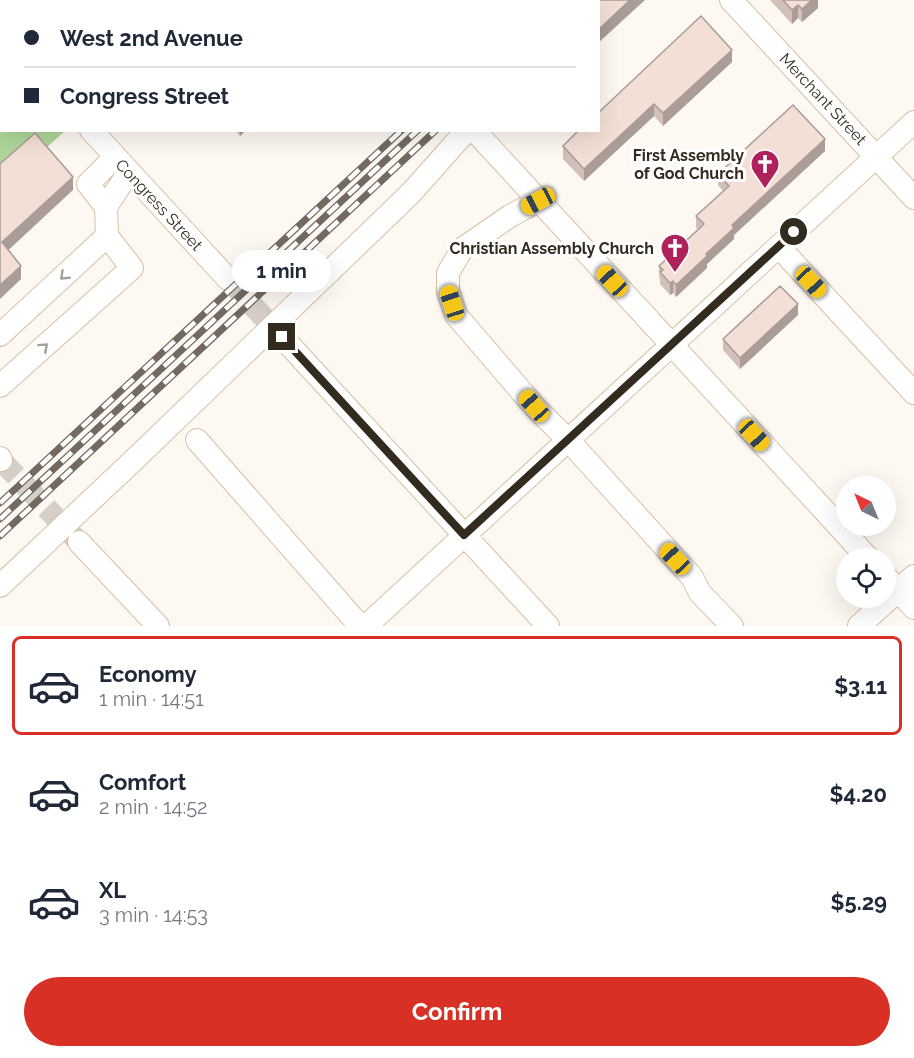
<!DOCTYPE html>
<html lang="en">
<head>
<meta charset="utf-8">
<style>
	:root { --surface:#fff; --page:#f6f6f7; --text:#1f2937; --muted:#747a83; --line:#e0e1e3; --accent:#d93025 }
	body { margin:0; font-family:Raleway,sans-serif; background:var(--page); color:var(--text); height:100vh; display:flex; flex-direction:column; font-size:22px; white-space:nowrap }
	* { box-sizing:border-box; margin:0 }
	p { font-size:20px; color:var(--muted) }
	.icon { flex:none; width:33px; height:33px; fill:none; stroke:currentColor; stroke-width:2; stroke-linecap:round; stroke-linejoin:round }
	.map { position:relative; height:626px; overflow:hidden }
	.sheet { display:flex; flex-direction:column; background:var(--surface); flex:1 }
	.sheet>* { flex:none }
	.banner { position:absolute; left:0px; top:0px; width:600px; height:132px; box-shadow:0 6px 24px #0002; display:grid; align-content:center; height:132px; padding:0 24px; background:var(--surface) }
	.needle { width:39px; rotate:317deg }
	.controls { position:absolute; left:836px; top:476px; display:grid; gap:12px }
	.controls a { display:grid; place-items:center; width:60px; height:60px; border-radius:50%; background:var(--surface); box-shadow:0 6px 24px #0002; font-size:30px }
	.end { position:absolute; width:27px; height:27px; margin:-14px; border:8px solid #342b1f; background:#fff; box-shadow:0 0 0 3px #fff }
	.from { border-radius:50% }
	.bubble { position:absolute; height:42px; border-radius:21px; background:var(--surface); box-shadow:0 6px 24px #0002; font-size:20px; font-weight:700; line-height:42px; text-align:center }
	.car { position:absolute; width:18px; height:36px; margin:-18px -9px; border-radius:8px; box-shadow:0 0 4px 2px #0007; background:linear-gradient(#f5c518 24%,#345 0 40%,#f5c518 0 76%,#345 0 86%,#f5c518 0) }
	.banner b { display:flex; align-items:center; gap:21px; height:57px; font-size:22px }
	.banner b+b { border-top:2px solid var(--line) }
	.banner i { width:15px; height:15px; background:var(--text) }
	ul { padding:10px 0 0; list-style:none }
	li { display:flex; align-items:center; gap:18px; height:99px; margin:0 12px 9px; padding:0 12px; border:3px solid transparent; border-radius:9px }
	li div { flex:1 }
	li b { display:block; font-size:22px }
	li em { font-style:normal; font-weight:700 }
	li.current { border-color:var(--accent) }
	li>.icon { width:54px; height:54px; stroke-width:1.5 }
	.button { display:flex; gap:12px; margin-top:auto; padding:12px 24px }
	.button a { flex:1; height:69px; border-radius:36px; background:var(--accent); color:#fff; font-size:24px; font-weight:700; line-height:69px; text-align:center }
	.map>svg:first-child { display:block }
	.green { fill:#afd69a }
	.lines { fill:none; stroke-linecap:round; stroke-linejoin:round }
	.minor-tunnel { stroke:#d5cfc8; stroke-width:22; stroke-dasharray:22 11; stroke-linecap:butt }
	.minor-casing { stroke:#d6c0a2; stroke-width:24 }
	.minor { stroke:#fff; stroke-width:22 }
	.rail-casing { stroke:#726a60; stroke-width:7 }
	.rail { stroke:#fff; stroke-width:4.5; stroke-dasharray:14; stroke-linecap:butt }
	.wall { fill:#d1c0b8 }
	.shaded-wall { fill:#aa9c96 }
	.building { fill:#f3dfd6; stroke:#aa9c96; stroke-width:1.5 }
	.oneway { stroke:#a4a09a }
	.route { stroke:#342b1f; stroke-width:8 }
	.labels { text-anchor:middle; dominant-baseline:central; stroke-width:6; stroke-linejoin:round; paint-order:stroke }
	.street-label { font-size:16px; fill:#342b1f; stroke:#fff }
	.poi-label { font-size:16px; font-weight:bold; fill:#342b1f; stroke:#fff; text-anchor:end }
</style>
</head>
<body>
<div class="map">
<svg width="914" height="626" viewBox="0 0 914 626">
	<rect width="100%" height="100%" fill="#fdf8f2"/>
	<path class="green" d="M0 62 2 130 65 131 46 148 0 164Z"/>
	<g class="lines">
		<path class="minor-tunnel" d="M228 279 282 337
			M1 460 76 539"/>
		<g class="minor-casing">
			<path id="minor" d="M353 0 355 2
				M731 0 914 198
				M6 2 8 0
				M0 33 2 34
				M91 130 228 279
				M474 130 868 558
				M538 201 510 216 462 249 448 273V291L456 315 534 406 569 441 692 577 700 593 732 626
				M106 207 129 172
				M779 247 914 393
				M0 335 107 236
				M282 337 548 626
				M0 386 132 268 107 236 106 207 88 184 115 157
				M197 440 360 626
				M0 458 1 460
				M79 542 158 626
				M885 576 914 608
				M0 586 136 458 411 193 467 130
				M366 626 914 122
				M859 626 914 576"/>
		</g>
		<use href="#minor" class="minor"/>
		<g class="rail-casing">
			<path id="rail" d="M542 2 544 0
				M557 2 559 0
				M574 2 575 0
				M0 503 402 130
				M0 519 418 130
				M0 536 436 130"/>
		</g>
		<use href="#rail" class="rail"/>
	</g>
	<path class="wall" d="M396 0H485L483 2H396Z
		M770 0H818V8L802 22 798 18 792 24Z
		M732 62 663 126 654 116 584 181 563 159V146Z
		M235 130H246L240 136Z
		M825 151 734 235V239L707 264V268L676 297 673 293 670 295 660 284V279L659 277V266L698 230 696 227V216L723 191 718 185V174Z
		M798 315 740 369 723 350V339Z"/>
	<path class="shaded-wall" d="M470 0H485L483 2H469Z
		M630 0H645L598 43V30Z
		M812 0H818V8L802 22V9Z
		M798 5V18L792 24V10Z
		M732 50V62L663 126V113Z
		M654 104V116L584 181V169Z
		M240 130H246L240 136Z
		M825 139V151L734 235V239L707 264V268L676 297V285L732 225Z
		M73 177V190L2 256V242Z
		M21 266V279L0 299V285Z
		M673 281V293L670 295V283Z
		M798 304V315L740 369V358Z"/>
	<path class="building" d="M238 0H320L321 2H234Z
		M404 0H470L469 2H405Z
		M585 0H630L598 30V2H583Z
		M783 0H812L802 9 798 5 792 10Z
		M701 16 732 50 663 113 654 104 584 169 563 146 579 130H598V113Z
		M793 105 825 139 732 225 734 228 706 254 707 256 676 285 673 281 670 283 660 272 663 270 659 266 704 224 696 216 729 186 718 174Z
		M35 133 73 177 2 242 21 266 0 285V164Z
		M780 286 798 304 740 358 723 339Z"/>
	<defs><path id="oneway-chevron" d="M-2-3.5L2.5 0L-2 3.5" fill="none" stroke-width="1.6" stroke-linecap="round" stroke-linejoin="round" transform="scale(1.5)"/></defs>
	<g class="oneway">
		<use href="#oneway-chevron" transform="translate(64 276) rotate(137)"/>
		<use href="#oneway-chevron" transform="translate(44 347) rotate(-42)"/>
	</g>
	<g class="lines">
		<path class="route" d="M282 337 464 535 794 232"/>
	</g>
	<defs>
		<g id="church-pin" transform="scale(1.5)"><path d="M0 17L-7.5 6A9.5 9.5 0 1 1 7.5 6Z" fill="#af215a" stroke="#fff"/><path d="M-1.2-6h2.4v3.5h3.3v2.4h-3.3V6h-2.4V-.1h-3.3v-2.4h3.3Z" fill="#fff"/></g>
	</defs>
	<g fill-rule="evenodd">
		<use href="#church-pin" x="765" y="164"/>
		<use href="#church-pin" x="675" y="248"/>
	</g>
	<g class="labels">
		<g class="street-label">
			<text transform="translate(823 99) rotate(47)">Merchant Street</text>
			<text transform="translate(159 205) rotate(47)">Congress Street</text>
		</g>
		<g class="poi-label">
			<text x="744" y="155">First Assembly<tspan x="744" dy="18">of God Church</tspan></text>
			<text x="654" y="248">Christian Assembly Church</text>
		</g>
	</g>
</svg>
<div class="controls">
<a><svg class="needle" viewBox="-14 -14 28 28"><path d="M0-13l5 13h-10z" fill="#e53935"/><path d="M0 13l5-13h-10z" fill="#747a83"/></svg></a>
<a><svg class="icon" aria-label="locate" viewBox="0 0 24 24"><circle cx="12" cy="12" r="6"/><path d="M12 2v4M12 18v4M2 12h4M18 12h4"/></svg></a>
</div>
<i class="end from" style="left:794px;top:232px"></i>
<i class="end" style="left:282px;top:337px"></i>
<div class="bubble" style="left:232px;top:250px;width:99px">1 min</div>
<i class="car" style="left:538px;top:201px;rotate:242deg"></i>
<i class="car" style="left:612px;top:281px;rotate:317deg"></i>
<i class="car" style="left:811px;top:282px;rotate:137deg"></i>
<i class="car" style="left:452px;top:303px;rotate:342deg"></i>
<i class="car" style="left:534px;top:406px;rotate:319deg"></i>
<i class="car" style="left:754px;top:435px;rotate:137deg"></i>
<i class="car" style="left:675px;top:559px;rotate:317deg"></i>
<div class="banner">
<b><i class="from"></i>West 2nd Avenue</b>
<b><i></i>Congress Street</b>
</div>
</div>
<section class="sheet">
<ul>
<li class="current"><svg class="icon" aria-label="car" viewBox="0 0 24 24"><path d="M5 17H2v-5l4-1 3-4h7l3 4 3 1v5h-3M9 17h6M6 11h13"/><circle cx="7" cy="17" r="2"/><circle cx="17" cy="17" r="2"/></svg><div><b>Economy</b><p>1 min · 14:51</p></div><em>$3.11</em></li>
<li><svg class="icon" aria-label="car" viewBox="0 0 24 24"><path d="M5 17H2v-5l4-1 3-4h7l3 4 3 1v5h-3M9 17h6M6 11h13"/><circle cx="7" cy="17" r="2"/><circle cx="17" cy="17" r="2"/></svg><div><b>Comfort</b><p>2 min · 14:52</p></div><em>$4.20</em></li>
<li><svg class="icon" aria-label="car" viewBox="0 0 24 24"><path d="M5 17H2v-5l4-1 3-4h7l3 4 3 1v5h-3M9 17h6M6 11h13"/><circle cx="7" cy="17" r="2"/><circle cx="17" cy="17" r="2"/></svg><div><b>XL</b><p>3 min · 14:53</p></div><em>$5.29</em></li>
</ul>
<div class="button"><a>Confirm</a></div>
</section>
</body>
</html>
